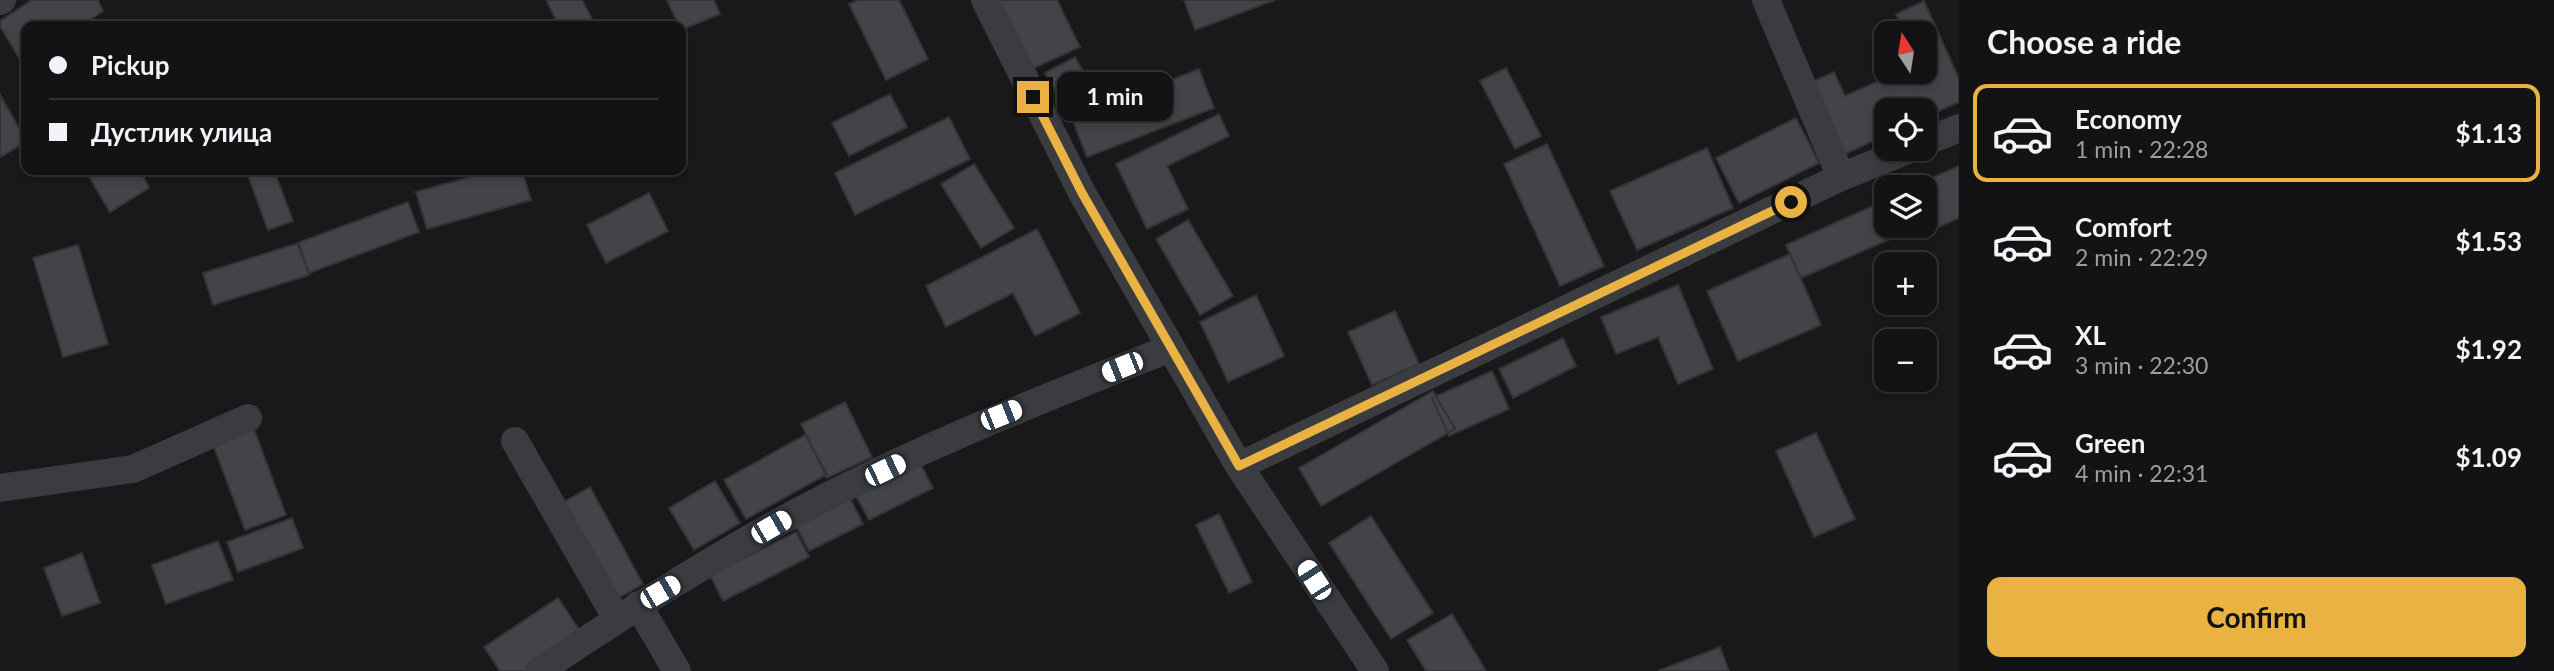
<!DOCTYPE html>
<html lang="en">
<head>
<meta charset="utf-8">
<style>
	:root { --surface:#131315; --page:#1c1c1e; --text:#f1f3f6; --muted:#9d9ea0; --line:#323234; --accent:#eab243 }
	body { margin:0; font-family:Lato,sans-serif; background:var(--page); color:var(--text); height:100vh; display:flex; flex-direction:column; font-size:26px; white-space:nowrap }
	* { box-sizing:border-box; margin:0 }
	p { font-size:23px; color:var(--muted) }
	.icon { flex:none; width:38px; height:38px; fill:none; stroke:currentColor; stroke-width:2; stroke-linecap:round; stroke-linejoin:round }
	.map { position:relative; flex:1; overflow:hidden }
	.details { display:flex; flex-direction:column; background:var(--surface); width:595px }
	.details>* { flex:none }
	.hud { position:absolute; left:21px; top:21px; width:665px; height:154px; border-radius:14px; box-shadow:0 4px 10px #0003,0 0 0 2px var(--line); display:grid; align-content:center; height:154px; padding:0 28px; background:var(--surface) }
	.needle { width:46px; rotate:348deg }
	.tools { position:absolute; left:1874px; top:21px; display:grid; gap:14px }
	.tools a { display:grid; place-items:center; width:63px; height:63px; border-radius:14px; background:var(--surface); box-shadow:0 4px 10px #0003,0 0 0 2px var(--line); font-size:35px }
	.end { position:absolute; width:32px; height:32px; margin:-16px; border:9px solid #eab243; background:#111; box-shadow:0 0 0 4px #111 }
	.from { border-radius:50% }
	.bubble { position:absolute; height:49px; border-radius:14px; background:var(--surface); box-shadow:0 4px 10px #0003,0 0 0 2px var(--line); font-size:23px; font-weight:700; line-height:49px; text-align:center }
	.car { position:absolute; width:21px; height:42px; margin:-21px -10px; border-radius:9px; box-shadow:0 0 5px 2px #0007; background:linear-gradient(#fff 24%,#345 0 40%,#fff 0 76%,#345 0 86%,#fff 0) }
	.hud b { display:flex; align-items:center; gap:24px; height:66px; font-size:26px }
	.hud b+b { border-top:2px solid var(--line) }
	.hud i { width:18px; height:18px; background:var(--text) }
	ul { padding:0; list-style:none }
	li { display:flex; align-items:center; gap:21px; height:98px; margin:0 14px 10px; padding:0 14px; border:4px solid transparent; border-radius:14px }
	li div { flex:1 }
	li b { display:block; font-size:26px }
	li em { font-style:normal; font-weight:700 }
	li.current { border-color:var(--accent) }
	li>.icon { width:63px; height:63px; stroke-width:1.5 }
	h2 { padding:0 28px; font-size:32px; line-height:84px }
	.cta { display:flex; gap:14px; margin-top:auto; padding:14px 28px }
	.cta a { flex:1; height:80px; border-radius:14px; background:var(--accent); color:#111; font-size:28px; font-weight:700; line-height:80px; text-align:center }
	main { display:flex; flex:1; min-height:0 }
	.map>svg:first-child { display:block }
	.building { fill:#444448; stroke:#343437; stroke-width:2 }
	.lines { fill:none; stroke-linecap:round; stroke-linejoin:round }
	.minor { stroke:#3b3c40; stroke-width:28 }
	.route { stroke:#eab243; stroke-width:9 }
</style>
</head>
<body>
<main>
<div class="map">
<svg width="1959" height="671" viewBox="0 0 1959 671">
	<rect width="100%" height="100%" fill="#19191c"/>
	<path class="building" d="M32 0H98L103 11 81 26H26V70L0 26V21Z
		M546 0H582L596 26H559Z
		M667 0H714L720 14 681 30Z
		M858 0H899L928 59 886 80 849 4Z
		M999 0H1057L1080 47 1032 69Z
		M1184 0H1275L1195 30Z
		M1924 1 1959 79V102L1925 117V110H1886V135L1843 155 1810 83 1834 72 1845 96 1899 72H1925V33H1904L1896 14Z
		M1075 57 1098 98 1068 114 1045 73Z
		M1506 68 1541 136 1515 149 1480 81Z
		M1199 69 1214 108 1087 157 1072 119Z
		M890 94 907 127 849 156 832 123Z
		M0 95 26 140V142L0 157Z
		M1219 114 1229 136 1167 166 1188 209 1147 229 1116 164Z
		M949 117 970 159 855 215 835 173Z
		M1796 118 1819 163 1739 203 1716 158Z
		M1547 144 1604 266 1560 286 1504 164Z
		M1707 148 1733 208 1637 250 1610 191Z
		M974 164 1014 228 981 248 941 184Z
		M1959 166V218L1930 231 1925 219V187H1911Z
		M85 170H140L149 188 110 212Z
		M246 170H274L293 221 268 230Z
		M495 170H522L531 200 427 229 416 192Z
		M649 193 668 231 606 263 587 225Z
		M1886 200V226H1920L1801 278 1786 245Z
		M408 202 419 232 309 273 297 243Z
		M1188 220 1233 296 1200 315 1156 239Z
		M1037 229 1080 313 1035 336 1013 293 946 327 926 286Z
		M299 243 309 275 213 305 203 273Z
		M78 245 108 344 63 357 33 258Z
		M1790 254 1821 325 1738 361 1707 291Z
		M1678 285 1713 369 1678 384 1658 337 1616 354 1601 317Z
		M1256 295 1284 356 1228 382 1200 322Z
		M1395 311 1419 364 1372 385 1348 332Z
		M1563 338 1576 366 1513 398 1499 369Z
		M1492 371 1509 409 1449 436 1432 398Z
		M1433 391 1455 429 1321 506 1299 468Z
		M845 402 872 457 827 478 801 424Z
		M252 424 286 515 245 530 211 439Z
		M1816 433 1855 519 1814 537 1776 451Z
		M805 435 827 474 746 519 724 480Z
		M920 463 933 488 869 520 856 496Z
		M715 481 740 523 694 550 669 508Z
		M590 487 643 584 602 607 548 511Z
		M848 494 863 524 809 551 794 522Z
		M1219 514 1252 582 1229 593 1196 525Z
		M1371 516 1433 613 1391 639 1329 543Z
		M292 518 303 548 238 572 227 542Z
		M796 532 809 557 723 601 710 575Z
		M218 541 233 580 166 604 152 565Z
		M82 553 100 603 62 616 44 568Z
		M558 598 582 634 527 671H500L484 647Z
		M1452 614 1486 671H1426L1407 640Z
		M1720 647 1729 671H1658Z"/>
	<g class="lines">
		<path class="minor" d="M985 0 1082 193 1239 466 1375 671
			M1766 0 1841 177
			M0 1 2 0
			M1925 142 1959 128
			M515 441 617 619
			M1239 466 1841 177 1910 149
			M0 488 133 469 248 418
			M638 605 677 671
			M539 671C622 616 705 562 792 515 914 449 1043 399 1171 348"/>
	</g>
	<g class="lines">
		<path class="route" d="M1033 97 1082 193 1239 466 1791 202"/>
	</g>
</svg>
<div class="tools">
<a><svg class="needle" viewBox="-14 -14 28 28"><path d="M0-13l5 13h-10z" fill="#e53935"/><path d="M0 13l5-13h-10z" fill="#9d9ea0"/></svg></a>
<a><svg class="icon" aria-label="locate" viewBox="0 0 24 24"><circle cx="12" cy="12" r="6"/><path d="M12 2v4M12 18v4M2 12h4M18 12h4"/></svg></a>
<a><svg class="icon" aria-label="layers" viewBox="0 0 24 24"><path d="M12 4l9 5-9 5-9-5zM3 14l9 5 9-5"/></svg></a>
<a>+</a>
<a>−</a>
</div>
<i class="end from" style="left:1791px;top:202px"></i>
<i class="end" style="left:1033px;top:97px"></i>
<div class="bubble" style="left:1057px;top:72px;width:116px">1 min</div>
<i class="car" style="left:1122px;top:367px;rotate:248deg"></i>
<i class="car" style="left:1001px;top:415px;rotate:68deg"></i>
<i class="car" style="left:885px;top:470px;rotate:64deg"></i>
<i class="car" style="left:771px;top:527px;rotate:60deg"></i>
<i class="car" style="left:1314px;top:580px;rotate:327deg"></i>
<i class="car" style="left:660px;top:592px;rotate:60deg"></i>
<div class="hud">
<b><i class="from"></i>Pickup</b>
<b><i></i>Дустлик улица</b>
</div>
</div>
<section class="details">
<h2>Choose a ride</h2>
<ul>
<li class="current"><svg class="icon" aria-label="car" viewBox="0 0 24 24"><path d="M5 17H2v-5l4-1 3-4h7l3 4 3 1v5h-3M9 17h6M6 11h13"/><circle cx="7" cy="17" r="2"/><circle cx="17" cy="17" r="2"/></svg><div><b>Economy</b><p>1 min · 22:28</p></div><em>$1.13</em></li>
<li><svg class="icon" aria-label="car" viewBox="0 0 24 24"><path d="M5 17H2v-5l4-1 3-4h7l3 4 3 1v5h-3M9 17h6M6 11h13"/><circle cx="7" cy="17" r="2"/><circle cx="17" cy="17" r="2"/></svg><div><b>Comfort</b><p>2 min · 22:29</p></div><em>$1.53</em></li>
<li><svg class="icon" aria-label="car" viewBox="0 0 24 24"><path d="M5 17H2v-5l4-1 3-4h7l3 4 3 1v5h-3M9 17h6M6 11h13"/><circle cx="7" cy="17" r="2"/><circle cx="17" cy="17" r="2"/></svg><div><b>XL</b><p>3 min · 22:30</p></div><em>$1.92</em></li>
<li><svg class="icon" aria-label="car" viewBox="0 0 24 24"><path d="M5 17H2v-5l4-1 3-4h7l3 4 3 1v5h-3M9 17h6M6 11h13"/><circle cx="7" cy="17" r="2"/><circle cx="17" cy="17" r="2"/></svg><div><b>Green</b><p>4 min · 22:31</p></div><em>$1.09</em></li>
</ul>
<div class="cta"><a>Confirm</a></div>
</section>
</main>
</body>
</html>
